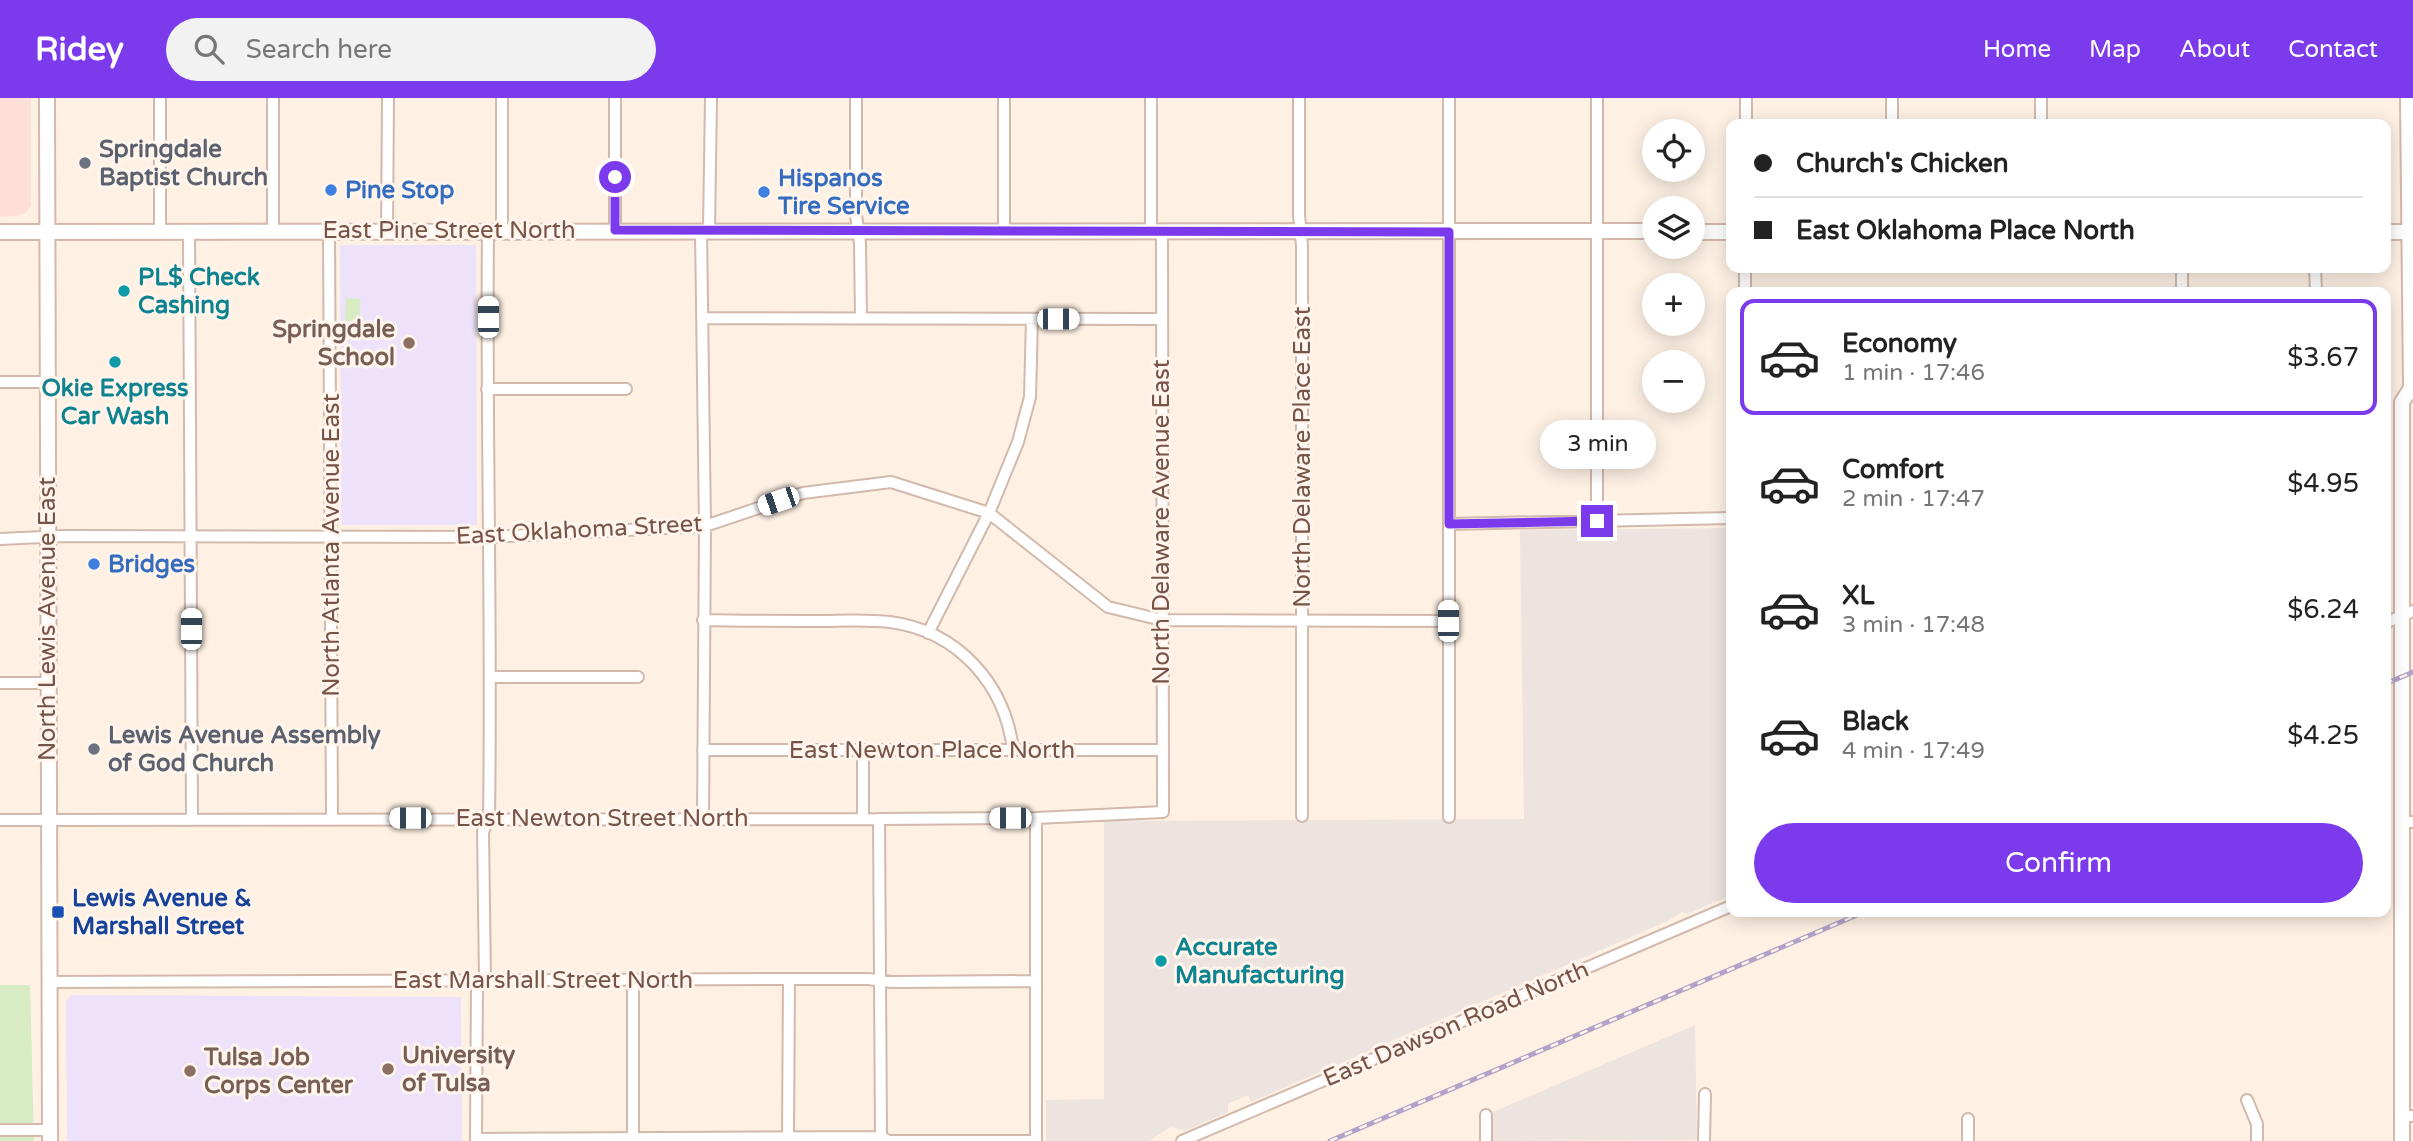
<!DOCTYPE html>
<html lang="en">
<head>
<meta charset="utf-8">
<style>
	:root { --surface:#fff; --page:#f2f2f2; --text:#222; --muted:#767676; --line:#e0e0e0; --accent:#7c3aed }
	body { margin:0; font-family:"Varela Round",sans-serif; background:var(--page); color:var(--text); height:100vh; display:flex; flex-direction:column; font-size:26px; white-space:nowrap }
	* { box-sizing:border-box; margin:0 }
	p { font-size:23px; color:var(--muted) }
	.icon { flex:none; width:38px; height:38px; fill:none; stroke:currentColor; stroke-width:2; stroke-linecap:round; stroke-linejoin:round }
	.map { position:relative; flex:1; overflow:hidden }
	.details { position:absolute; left:1726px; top:189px; width:665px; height:630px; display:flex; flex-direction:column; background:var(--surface); border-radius:14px; box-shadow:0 4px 18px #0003 }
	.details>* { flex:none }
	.banner { position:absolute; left:1726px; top:21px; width:665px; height:154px; border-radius:14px; box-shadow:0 4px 18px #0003; display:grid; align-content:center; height:154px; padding:0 28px; background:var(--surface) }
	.controls { position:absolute; left:1642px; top:21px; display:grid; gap:14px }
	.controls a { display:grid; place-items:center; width:63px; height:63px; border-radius:50%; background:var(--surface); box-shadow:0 4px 18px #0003; font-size:35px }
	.end { position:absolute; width:32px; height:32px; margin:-16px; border:9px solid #7c3aed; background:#fff; box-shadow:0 0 0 4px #fff }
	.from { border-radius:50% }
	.bubble { position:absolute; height:49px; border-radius:24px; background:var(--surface); box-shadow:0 4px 18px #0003; font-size:23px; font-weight:600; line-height:49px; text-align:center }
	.car { position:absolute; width:21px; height:42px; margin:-21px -10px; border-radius:9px; box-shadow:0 0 5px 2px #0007; background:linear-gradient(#fff 24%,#345 0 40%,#fff 0 76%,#345 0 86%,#fff 0) }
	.banner b { display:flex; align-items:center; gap:24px; height:66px; font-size:26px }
	.banner b+b { border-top:2px solid var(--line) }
	.banner i { width:18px; height:18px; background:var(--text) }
	ul { padding:12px 0 0; list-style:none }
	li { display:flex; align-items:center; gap:21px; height:116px; margin:0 14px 10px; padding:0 14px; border:4px solid transparent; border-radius:14px }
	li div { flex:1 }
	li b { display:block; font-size:26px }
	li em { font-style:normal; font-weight:600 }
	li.current { border-color:var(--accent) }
	li>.icon { width:63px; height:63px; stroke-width:1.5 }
	.action { display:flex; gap:14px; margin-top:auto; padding:14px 28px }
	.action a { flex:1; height:80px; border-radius:42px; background:var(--accent); color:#fff; font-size:28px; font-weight:600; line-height:80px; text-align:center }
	header { display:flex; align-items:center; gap:42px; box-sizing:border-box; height:98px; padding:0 35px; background:var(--accent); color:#fff }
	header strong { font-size:33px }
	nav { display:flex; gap:38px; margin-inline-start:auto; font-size:24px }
	.search { width:490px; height:63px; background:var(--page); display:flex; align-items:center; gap:18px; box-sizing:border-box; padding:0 24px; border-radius:38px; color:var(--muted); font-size:26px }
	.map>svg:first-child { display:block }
	.commercial { fill:#fedfd7 }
	.industrial { fill:#ede4df }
	.education { fill:#eee1fa }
	.green { fill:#d7ecc2 }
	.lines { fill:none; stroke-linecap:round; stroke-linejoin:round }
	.street-casing { stroke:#d2b9ac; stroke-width:14 }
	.secondary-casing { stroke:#d5b8aa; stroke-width:18 }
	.street { stroke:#fff; stroke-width:10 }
	.secondary { stroke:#fff; stroke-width:14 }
	.rail-casing { stroke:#b2a2c8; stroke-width:5 }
	.rail { stroke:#fff5ec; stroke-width:2.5; stroke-dasharray:8; stroke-linecap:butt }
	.route { stroke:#7c3aed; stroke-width:9 }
	.worship-dot { fill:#6b7280; stroke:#fff5ec; stroke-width:2.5 }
	.shop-dot { fill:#3f7fe0; stroke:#fff5ec; stroke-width:2.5 }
	.culture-dot { fill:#0f9aa8; stroke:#fff5ec; stroke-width:2.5 }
	.education-dot { fill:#8d6e63; stroke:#fff5ec; stroke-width:2.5 }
	.transit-dot { fill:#1a4fb4; stroke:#fff5ec; stroke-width:2.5 }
	.labels { text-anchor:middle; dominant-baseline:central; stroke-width:6; stroke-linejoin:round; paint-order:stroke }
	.worship-label { font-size:24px; font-weight:bold; fill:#5b616d; stroke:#fff5ec; text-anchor:start }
	.shop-label { font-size:24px; font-weight:bold; fill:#366cbe; stroke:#fff5ec; text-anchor:start }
	.street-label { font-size:24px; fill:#785448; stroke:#fff5ec }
	.culture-label { font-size:24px; font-weight:bold; fill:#0d838f; stroke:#fff5ec; text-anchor:start }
	.education-label { font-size:24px; font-weight:bold; fill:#785e54; stroke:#fff5ec; text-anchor:start }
	.transit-label { font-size:24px; font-weight:bold; fill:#164399; stroke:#fff5ec; text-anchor:start }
</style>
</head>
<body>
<header>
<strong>Ridey</strong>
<div class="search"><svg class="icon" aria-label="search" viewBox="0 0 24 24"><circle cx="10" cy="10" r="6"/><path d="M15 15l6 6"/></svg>Search here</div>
<nav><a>Home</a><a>Map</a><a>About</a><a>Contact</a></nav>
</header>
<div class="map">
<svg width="2413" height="1043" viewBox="0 0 2413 1043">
	<rect width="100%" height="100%" fill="#fef1e4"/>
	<path class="commercial" d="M0 0H31V107L26 115 17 118 0 119Z
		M2385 284H2391V511L2385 517Z"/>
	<path class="industrial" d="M1731 430V797L1687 816 1682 814 1668 823 1251 1004 1248 997 1228 1006V1014L1185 1033 1171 1029 1149 1043H1046V1002L1104 1001V723L1524 721 1520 432Z
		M1695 927 1697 1042 1493 1043V1014Z"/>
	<path class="education" d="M340 147H476L477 427H341Z
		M71 897 461 899 462 1043H67L66 903Z"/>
	<path class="green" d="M346 200 360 201V223H345Z
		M0 887H30L34 1043H0Z"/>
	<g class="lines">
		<g class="street-casing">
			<path id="street" d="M615 0V132
				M856 0V117L860 145 861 220
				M1299 0V117L1302 148V718
				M1449 0V719
				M1892 0V26
				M1746 26V0
				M2041 26V0
				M273 132V0
				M329 132 332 720
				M701 132 705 428 703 721
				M709 132 711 0
				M160 133V0
				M189 133 192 721
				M387 133 388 0
				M502 133V0
				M1004 133V0
				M1151 133V0
				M2315 170 2316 194
				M1745 194V170
				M2182 194V170
				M702 220 1161 221
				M0 284H47
				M487 291H626
				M1597 423V0
				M1449 426 1731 420
				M0 441 64 438 488 439 705 428 803 395 891 384 989 415 1108 509 1162 522 1449 523
				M703 522C740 523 778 523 815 523 839 523 866 521 890 524 958 533 1005 586 1013 652
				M2385 525 2413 513
				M928 535 989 415 1018 344 1030 299 1032 221
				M491 579H638
				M0 585H48
				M703 652H1162
				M1036 720V1043
				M863 721V652
				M879 721 881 1039
				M0 722 879 721 1036 720 1163 714 1162 133
				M2402 724H2413
				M485 882 483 734 489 720C492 524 486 328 488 132
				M633 882V1040
				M477 883 476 1041 881 1039 889 1043H1036
				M49 884 789 881H868L892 884 1036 883
				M2247 1002 2257 1026V1043
				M2402 1018H2413
				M1968 1021V1043
				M0 1032H50
				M788 1038 789 881
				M1182 1043 1731 808
				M1486 1043V1017
				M1704 1043 1705 996"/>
		</g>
		<g class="secondary-casing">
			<path id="secondary" d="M47 0 50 1043
				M2408 0 2411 290 2413 294
				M0 134 1654 133
				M1692 134H1731
				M2385 134H2413
				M2402 1043V304L2411 290"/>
		</g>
		<use href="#street" class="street"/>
		<use href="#secondary" class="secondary"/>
		<g class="rail-casing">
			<path id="rail" d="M2385 586 2413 574
				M1330 1043 1864 814"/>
		</g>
		<use href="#rail" class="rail"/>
	</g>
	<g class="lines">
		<path class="route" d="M615 79V132L1449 134V426L1597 423"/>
	</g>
	<g class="worship-dot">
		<circle cx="85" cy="65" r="7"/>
		<circle cx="94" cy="651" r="7"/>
	</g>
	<g class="shop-dot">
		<circle cx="331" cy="92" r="7"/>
		<circle cx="764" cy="94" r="7"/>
		<circle cx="94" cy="466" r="7"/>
	</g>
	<g class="culture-dot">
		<circle cx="124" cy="193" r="7"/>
		<circle cx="115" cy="264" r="7"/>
		<circle cx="1161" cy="863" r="7"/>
	</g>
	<g class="education-dot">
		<circle cx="409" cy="245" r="7"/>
		<circle cx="388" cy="971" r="7"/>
		<circle cx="190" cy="973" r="7"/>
	</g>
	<rect class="transit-dot" x="51" y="807" width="14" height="14" rx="3.5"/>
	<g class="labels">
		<g class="worship-label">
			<text x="99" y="51">Springdale<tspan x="99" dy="28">Baptist Church</tspan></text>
			<text x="108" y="637">Lewis Avenue Assembly<tspan x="108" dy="28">of God Church</tspan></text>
		</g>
		<g class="shop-label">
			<text x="778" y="80">Hispanos<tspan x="778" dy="28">Tire Service</tspan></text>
			<text x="345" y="92">Pine Stop</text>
			<text x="108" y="466">Bridges</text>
		</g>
		<g class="street-label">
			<text x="449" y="132">East Pine Street North</text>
			<text transform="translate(1302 359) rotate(-90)">North Delaware Place East</text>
			<text transform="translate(1161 424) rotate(-90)">North Delaware Avenue East</text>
			<text transform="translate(579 432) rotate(-3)">East Oklahoma Street</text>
			<text transform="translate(331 447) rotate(-90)">North Atlanta Avenue East</text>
			<text transform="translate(47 521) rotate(-90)">North Lewis Avenue East</text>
			<text x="932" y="652">East Newton Place North</text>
			<text x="602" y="720">East Newton Street North</text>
			<text x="543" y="882">East Marshall Street North</text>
			<text transform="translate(1456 926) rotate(-23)">East Dawson Road North</text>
		</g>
		<g class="culture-label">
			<text x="138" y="179">PL$ Check<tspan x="138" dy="28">Cashing</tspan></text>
			<text x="115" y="290" text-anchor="middle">Okie Express<tspan x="115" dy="28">Car Wash</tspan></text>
			<text x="1175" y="849">Accurate<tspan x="1175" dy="28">Manufacturing</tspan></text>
		</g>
		<g class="education-label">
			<text x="395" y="231" text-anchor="end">Springdale<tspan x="395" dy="28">School</tspan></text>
			<text x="402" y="957">University<tspan x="402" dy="28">of Tulsa</tspan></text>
			<text x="204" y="959">Tulsa Job<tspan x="204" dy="28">Corps Center</tspan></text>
		</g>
		<g class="transit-label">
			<text x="72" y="800">Lewis Avenue &amp;<tspan x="72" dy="28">Marshall Street</tspan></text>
		</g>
	</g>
</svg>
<div class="controls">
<a><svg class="icon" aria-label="locate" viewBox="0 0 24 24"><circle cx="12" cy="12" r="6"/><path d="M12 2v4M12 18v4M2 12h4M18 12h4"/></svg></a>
<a><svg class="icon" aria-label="layers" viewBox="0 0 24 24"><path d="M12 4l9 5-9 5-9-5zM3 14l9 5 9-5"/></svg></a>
<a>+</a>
<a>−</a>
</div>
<i class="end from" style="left:615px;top:79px"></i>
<i class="end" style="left:1597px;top:423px"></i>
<div class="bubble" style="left:1540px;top:322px;width:116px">3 min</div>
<i class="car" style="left:488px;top:219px;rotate:0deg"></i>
<i class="car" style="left:1058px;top:221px;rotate:90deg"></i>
<i class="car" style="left:778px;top:403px;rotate:251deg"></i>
<i class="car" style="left:1448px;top:523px;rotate:0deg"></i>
<i class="car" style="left:191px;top:531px;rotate:0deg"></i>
<i class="car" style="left:410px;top:720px;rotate:270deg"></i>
<i class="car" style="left:1010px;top:720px;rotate:270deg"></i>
<div class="banner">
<b><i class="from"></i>Church's Chicken</b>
<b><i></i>East Oklahoma Place North</b>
</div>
<section class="details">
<ul>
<li class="current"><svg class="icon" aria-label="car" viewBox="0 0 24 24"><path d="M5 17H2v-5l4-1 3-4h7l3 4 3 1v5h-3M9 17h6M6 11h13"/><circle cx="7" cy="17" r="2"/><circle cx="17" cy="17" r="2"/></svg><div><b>Economy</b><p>1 min · 17:46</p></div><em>$3.67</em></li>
<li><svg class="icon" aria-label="car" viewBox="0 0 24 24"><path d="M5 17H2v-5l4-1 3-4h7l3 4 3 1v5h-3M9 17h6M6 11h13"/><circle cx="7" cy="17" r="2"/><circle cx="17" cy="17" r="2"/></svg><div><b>Comfort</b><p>2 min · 17:47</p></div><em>$4.95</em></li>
<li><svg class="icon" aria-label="car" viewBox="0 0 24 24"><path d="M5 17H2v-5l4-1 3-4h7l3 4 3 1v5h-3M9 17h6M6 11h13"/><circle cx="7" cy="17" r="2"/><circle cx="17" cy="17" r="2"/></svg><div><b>XL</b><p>3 min · 17:48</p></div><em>$6.24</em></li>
<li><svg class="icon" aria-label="car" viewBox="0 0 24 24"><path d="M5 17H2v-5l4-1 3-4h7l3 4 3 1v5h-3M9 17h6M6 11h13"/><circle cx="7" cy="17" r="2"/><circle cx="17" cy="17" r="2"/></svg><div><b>Black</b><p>4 min · 17:49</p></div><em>$4.25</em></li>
</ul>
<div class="action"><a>Confirm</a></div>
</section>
</div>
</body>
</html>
